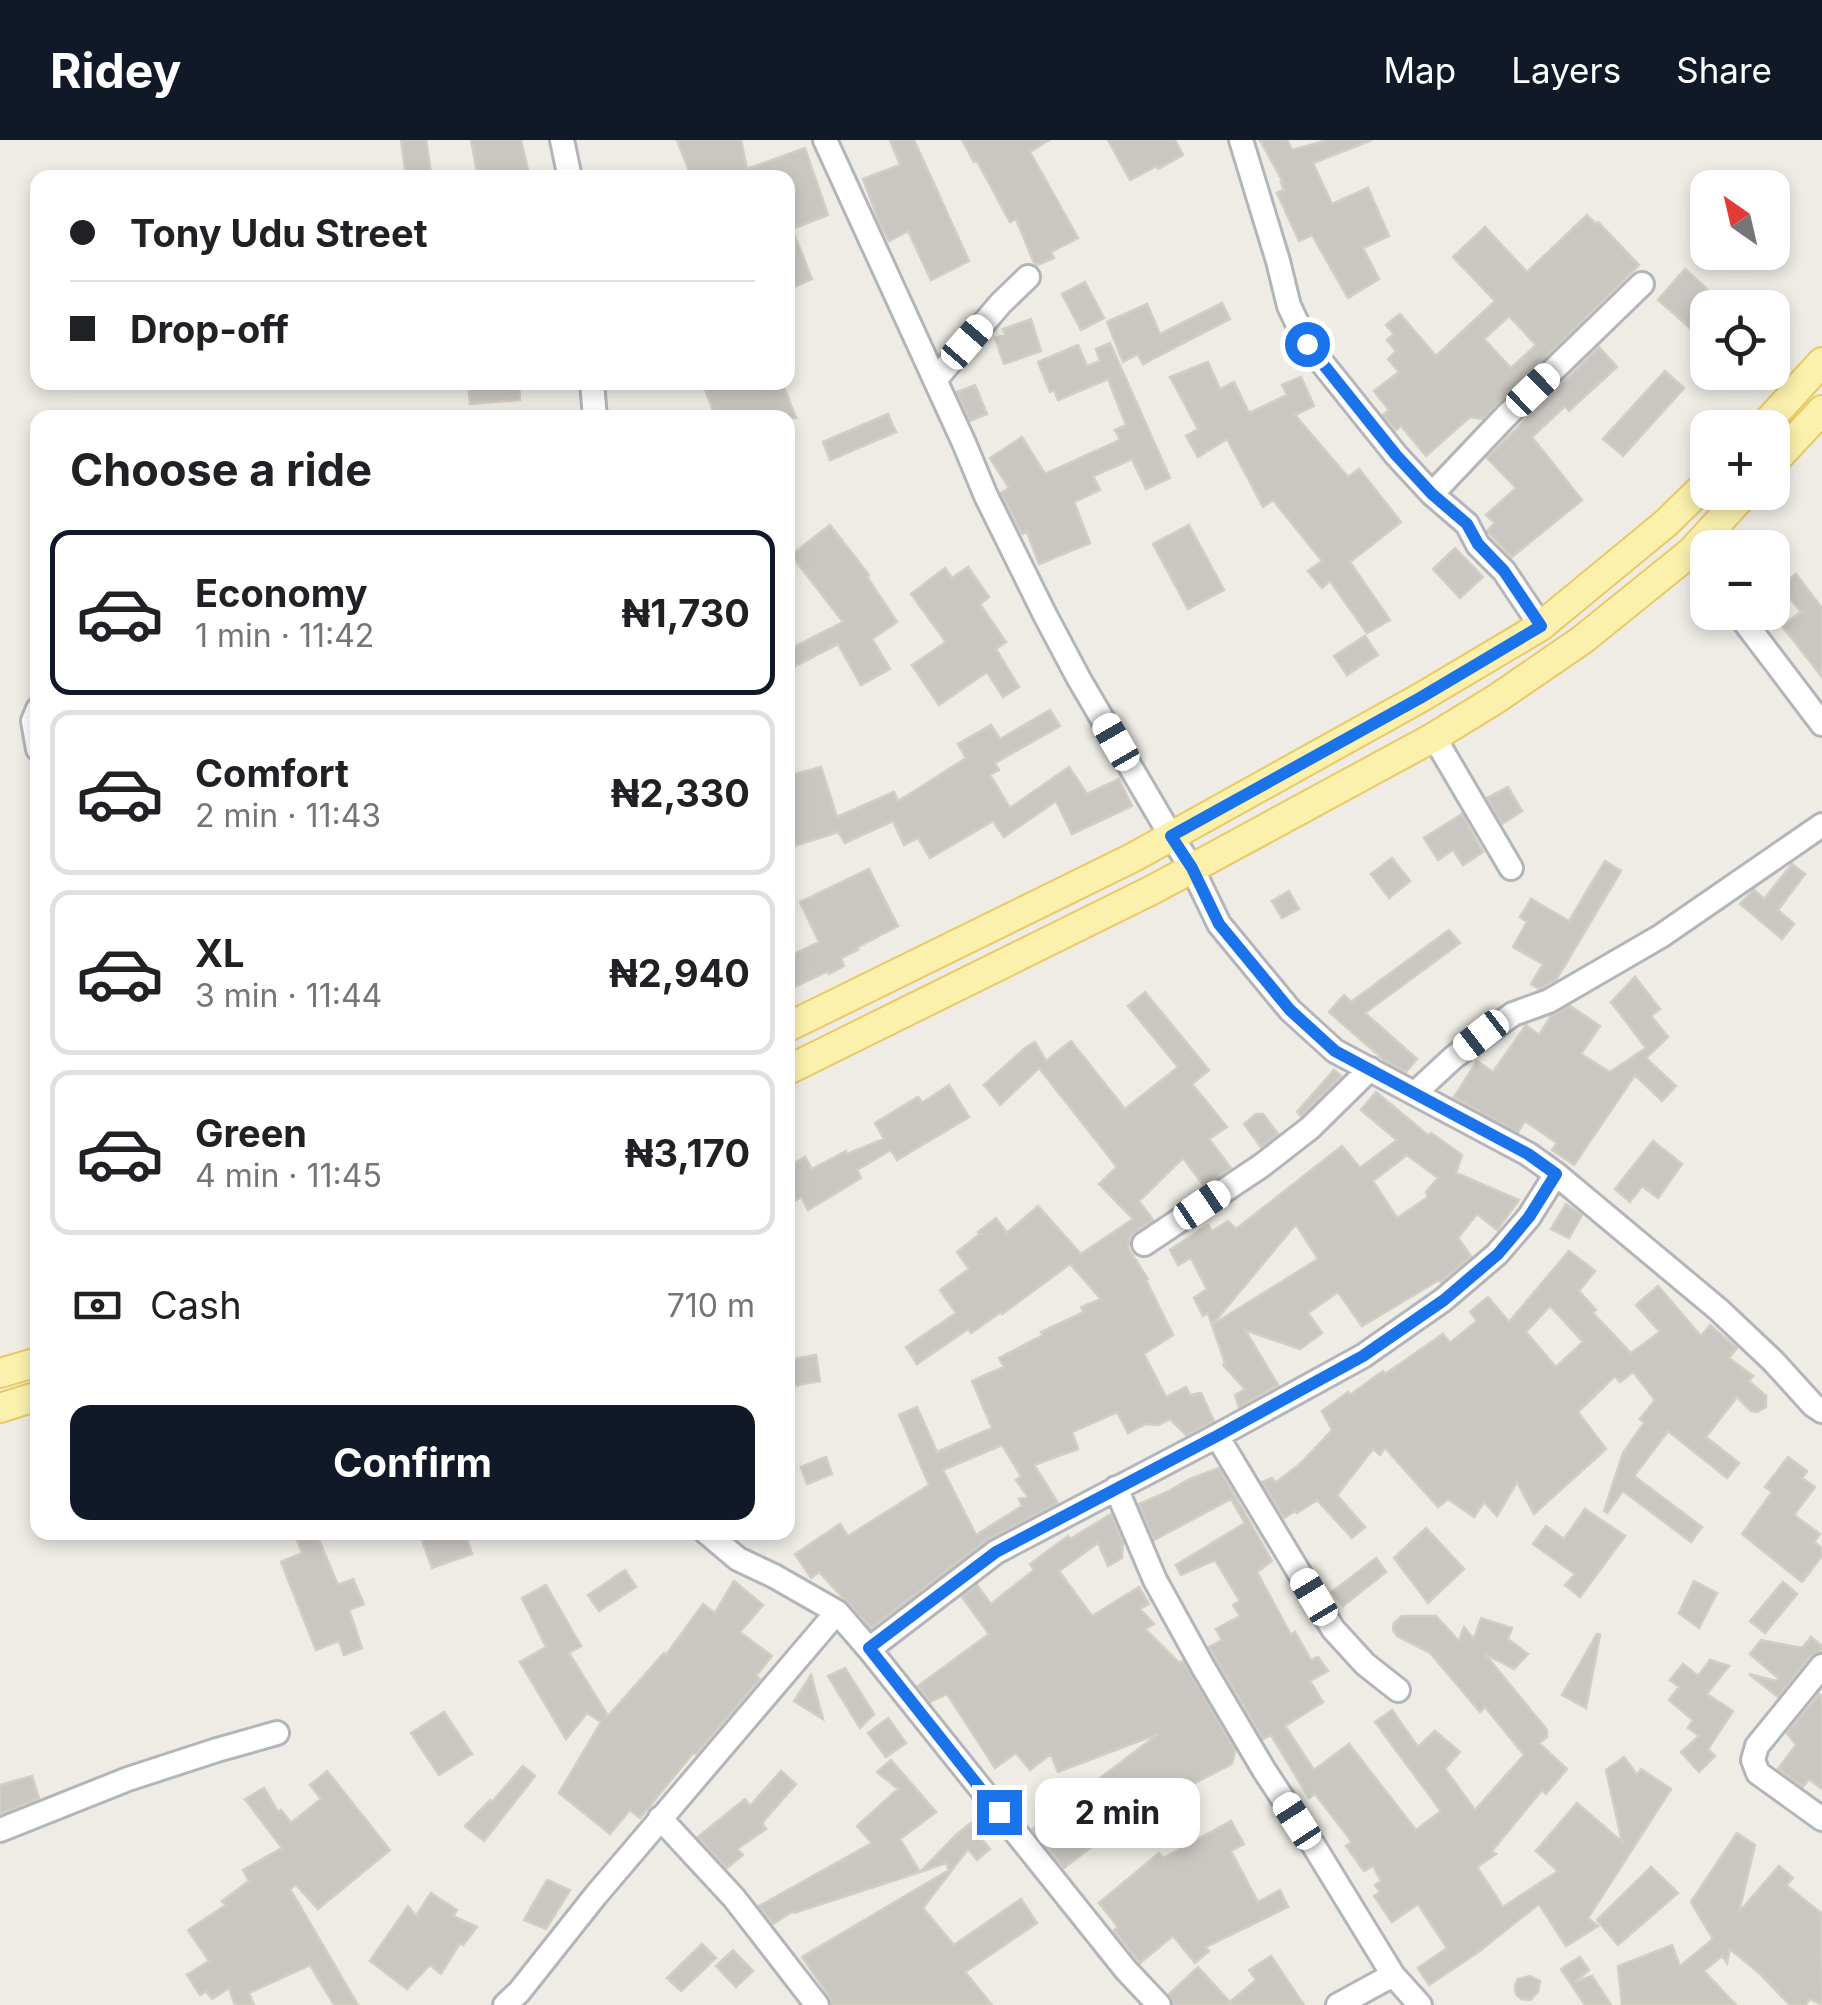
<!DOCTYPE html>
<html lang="en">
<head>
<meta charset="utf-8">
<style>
	:root { --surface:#fff; --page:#f6f6f6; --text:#202124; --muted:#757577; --line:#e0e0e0; --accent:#111827 }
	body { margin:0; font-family:Inter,sans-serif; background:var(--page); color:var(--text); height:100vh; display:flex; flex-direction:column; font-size:38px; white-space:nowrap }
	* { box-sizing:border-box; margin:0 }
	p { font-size:32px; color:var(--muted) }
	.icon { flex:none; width:55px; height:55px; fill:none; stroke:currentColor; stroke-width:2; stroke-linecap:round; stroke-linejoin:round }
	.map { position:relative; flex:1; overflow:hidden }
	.panel { position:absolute; left:30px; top:270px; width:765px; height:1130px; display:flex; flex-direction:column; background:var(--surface); border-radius:20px; box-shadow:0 5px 15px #0003 }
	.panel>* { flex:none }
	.hud { position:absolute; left:30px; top:30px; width:765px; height:220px; border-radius:20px; box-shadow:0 5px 15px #0003; display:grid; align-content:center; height:220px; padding:0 40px; background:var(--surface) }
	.needle { width:65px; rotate:326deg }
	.buttons { position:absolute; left:1690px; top:30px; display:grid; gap:20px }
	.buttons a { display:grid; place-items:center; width:100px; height:100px; border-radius:20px; background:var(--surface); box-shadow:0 5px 15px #0003; font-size:50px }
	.end { position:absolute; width:45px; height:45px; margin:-22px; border:12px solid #1a73e8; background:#fff; box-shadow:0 0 0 5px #fff }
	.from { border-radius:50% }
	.bubble { position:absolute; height:70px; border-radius:20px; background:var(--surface); box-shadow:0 5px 15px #0003; font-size:32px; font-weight:700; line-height:70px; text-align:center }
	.car { position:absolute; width:30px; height:60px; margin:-30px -15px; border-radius:12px; box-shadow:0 0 8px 2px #0007; background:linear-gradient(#fff 24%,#345 0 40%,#fff 0 76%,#345 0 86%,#fff 0) }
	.hud b { display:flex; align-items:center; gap:35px; height:95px; font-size:38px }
	.hud b+b { border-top:2px solid var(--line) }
	.hud i { width:25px; height:25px; background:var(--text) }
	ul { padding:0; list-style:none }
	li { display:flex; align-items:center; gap:30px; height:165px; margin:0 20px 15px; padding:0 20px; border:5px solid var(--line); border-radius:20px }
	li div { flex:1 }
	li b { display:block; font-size:38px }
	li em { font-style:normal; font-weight:700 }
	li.on { border-color:var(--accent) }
	li>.icon { width:90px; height:90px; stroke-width:1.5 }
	h2 { padding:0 40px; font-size:45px; line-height:120px }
	.pay { display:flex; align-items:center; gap:25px; height:110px; padding:0 40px; font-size:38px }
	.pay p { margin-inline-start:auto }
	.cta { display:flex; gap:20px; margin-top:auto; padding:20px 40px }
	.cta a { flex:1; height:115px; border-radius:20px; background:var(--accent); color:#fff; font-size:40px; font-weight:700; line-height:115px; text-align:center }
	header { display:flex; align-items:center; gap:60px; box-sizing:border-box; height:140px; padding:0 50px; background:var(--accent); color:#fff }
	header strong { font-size:48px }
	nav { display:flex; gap:55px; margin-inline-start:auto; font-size:35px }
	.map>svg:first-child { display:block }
	.building { fill:#cac7c2; stroke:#d3cec3; stroke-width:2.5; fill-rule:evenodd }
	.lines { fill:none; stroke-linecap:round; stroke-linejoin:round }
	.minor-casing { stroke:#b2b5b9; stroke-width:28 }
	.major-casing { stroke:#eac961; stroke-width:32 }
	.minor { stroke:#fff; stroke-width:22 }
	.major { stroke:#fbf1ad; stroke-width:28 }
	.route { stroke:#1a73e8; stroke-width:12 }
</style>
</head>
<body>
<header>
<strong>Ridey</strong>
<nav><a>Map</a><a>Layers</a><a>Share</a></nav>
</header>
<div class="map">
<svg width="1822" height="1865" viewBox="0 0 1822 1865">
	<rect width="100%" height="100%" fill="#eeece5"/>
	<path class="building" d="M401 0H426L431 34 406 38Z
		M471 0H521L528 30 508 35 478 38Z
		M677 0H741L747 29 805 8 828 75 792 89 812 139 788 149V38H692Z
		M890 0H914L969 121 931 140 908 91 889 101 879 82 863 39 900 25Z
		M962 0H1049L1030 12 1078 98 1051 112 1054 118 1037 125 1034 123 1016 79 1010 82 977 21 974 22Z
		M1108 0H1175L1183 15 1158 29 1157 26 1130 40Z
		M1260 0H1287L1292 10 1328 0H1372L1313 23 1332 64 1368 48 1389 96 1363 108 1379 139 1348 158 1312 95 1299 101 1277 53 1284 50 1281 42H1283Z
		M1587 75 1596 84 1598 82 1639 125 1483 279 1470 277 1426 316 1401 286 1396 290 1383 275 1389 270 1374 251 1399 232 1388 219 1396 211 1387 200 1394 194 1386 185 1400 174 1436 216 1495 161 1453 117 1485 87 1527 132ZM1509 176 1536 205 1511 228 1484 199Z
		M1685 129 1728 168H1708V204L1658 160Z
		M1085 142 1104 178 1081 190 1062 154Z
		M1222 163 1230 179 1143 224 1138 214 1123 222 1107 182 1147 164 1160 194Z
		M1031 179 1041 211 1004 224 995 198 1005 195 1003 189Z
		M1110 203 1170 338 1146 349 1132 319 1093 336 1100 350 1074 362 1090 403 1039 424 1027 392 1022 394 1001 353 1009 348 990 318 1022 297 1045 334 1120 300 1115 290 1126 285 1108 239 1058 260 1054 250 1050 252 1038 222 1078 205 1087 226 1100 221 1096 209Z
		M1599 207 1617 227 1569 271 1565 266 1532 297 1582 360 1512 417 1487 391 1495 383 1486 375 1516 348 1487 318Z
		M1208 222 1220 249 1234 242 1249 273 1287 255 1282 245 1301 237 1314 266 1295 275 1348 337 1359 329 1401 382 1350 422 1390 480 1367 493 1330 441 1322 448 1308 431 1322 421 1273 360 1263 367 1227 299 1198 317 1186 296 1198 289 1170 237Z
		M1665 231 1684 248 1623 316 1603 299Z
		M468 242H519L520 260 470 264Z
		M702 242H782L796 278H716Z
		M975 245 987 274 970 281 957 252Z
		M888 274 896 292 830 320 823 302Z
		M830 385 869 435 867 437 897 482 872 499 890 529 861 545 838 504 788 530V510L843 482 791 415Z
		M1189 385 1224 450 1188 469 1153 404Z
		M1455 408 1483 437 1460 458 1433 429Z
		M968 427 989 457 980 464 1006 502 996 509 1019 547 1003 557 987 532 939 565 912 525 946 502 911 454 945 428 952 438Z
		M1796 434 1822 468V537L1782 486 1801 472 1780 446Z
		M1365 496 1378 515 1347 535 1334 516Z
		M1050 570 1060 586 995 623 999 630 990 635 1010 668 1069 627 1087 654 1119 639 1132 666 1072 694 1056 661 1004 697 993 681 930 718 918 698 904 705 893 681 845 703 838 692 788 708V636L821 627 837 677 894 652 898 661 927 643 966 618 958 604 991 585 1000 599Z
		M1508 647 1522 671 1502 684 1487 658Z
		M1462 674 1483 712 1463 725 1453 710 1438 720 1424 698Z
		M1392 718 1410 741 1389 758 1371 734Z
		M1605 721 1621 731 1556 840 1539 849 1531 844 1543 824 1513 807 1527 782 1520 777 1531 759 1569 781Z
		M1792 724 1805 734 1778 770 1794 784 1782 799 1740 764 1754 750 1764 759Z
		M869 729 898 786 856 808 858 810 841 818 844 826 829 834 828 831 788 850V817L819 802 800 762Z
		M1289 751 1299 769 1282 778 1272 761Z
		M1449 790 1460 803 1365 873 1417 919 1406 932 1384 920 1329 872 1344 855 1351 862Z
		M1635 837 1660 869 1651 876 1668 897 1646 918 1676 946 1662 961 1635 935 1574 1025 1552 1010 1557 1003 1525 981 1518 992 1454 957 1477 921 1493 932 1526 885 1539 895 1551 876 1570 866 1600 886 1581 914 1610 932 1646 908 1611 862Z
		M1145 852 1209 930 1192 944 1227 987 1209 999 1231 1028 1204 1046 1183 1018 1139 1061 1153 1080 1135 1092 1130 1098 1128 1108 1148 1139 1146 1140 1173 1195 1144 1214 1166 1257 1186 1247 1190 1255 1201 1253 1214 1281 1186 1295 1170 1279 1158 1285 1146 1284 1128 1293 1117 1272 1072 1292 1078 1309 1034 1325 1058 1363 987 1400 871 1488 819 1432 811 1438 795 1414 840 1384 848 1396 929 1345 899 1275 917 1267 937 1312 992 1288 972 1241 1004 1227 999 1218 1043 1195 1041 1192 1084 1172 1081 1167 1101 1159 1070 1124 1002 1174 1001 1172 971 1193 968 1189 917 1224 906 1207 956 1173 940 1150 969 1129 957 1112 980 1094 978 1092 996 1078 1007 1093 1038 1066 1081 1114 1133 1079 1099 1044 1117 1027 1039 928 1000 965 984 945 1025 908 1035 902 1046 921 1071 901 1125 969 1178 927 1128 866ZM1002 1305 1021 1336 1016 1340 1028 1357 1019 1359 1022 1366 976 1395 943 1330Z
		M1334 930 1341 936 1301 976 1297 972Z
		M949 945 969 977 897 1020 891 1010 857 1030 861 1038 808 1070 801 1057 788 1065V1027L805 1017 812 1029 846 1011 847 1014 884 999 875 983 918 957 922 963Z
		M1376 952 1429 996 1431 993 1462 1015 1456 1033 1519 1060 1497 1090 1477 1074 1458 1098 1471 1116 1441 1142 1439 1140 1362 1186 1338 1152 1308 1173 1322 1193 1300 1209 1245 1190 1278 1245 1239 1267 1235 1255 1245 1249 1223 1225 1225 1223 1208 1173 1203 1176 1194 1158 1207 1149 1191 1118 1178 1125 1170 1110 1208 1085 1212 1091 1228 1081 1236 1089 1342 1006 1360 1028 1397 1000 1361 970ZM1407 1015 1438 1038 1426 1052 1428 1057 1397 1078 1373 1041ZM1296 1084 1318 1119 1212 1185Z
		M1256 974H1263L1278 994 1261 1007 1244 984Z
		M1653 1001 1682 1024 1658 1058 1642 1046 1630 1062 1615 1049Z
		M1566 1064 1582 1075 1569 1098 1551 1089Z
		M1569 1111 1595 1131 1579 1151 1596 1170 1593 1173 1631 1213 1660 1192 1636 1165 1658 1146 1701 1196 1710 1185 1737 1208 1729 1218 1753 1236 1749 1241 1766 1256V1267L1757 1272 1751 1271 1737 1257 1706 1297 1739 1323 1727 1338 1668 1291 1634 1336 1702 1387 1691 1402 1623 1351 1607 1373 1604 1371 1623 1313 1644 1283 1640 1279 1655 1260 1633 1232 1620 1242 1615 1236 1578 1272 1606 1309 1534 1374 1517 1342 1497 1376 1484 1362 1474 1377 1448 1359 1438 1367 1385 1308 1380 1315 1373 1309 1337 1355 1365 1387 1352 1398 1317 1360 1297 1373 1295 1371 1284 1378 1262 1342 1272 1338 1275 1343 1301 1323 1332 1290 1322 1271 1348 1252 1350 1255 1383 1231 1385 1234 1443 1194 1450 1203 1477 1181 1470 1172 1488 1157 1509 1182ZM1550 1166 1583 1202 1556 1227 1526 1192Z
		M816 1215 820 1241 788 1247V1220Z
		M826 1317 832 1334 807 1344 801 1327Z
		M1788 1317 1807 1331 1802 1338 1815 1347 1794 1375 1820 1394 1814 1402 1822 1408V1416L1802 1442 1742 1394 1772 1352 1765 1347Z
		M1219 1328 1272 1421 1257 1432 1291 1495 1295 1492 1311 1520 1318 1517 1328 1531 1310 1541 1323 1562 1285 1586 1314 1630 1349 1604 1416 1690 1441 1671 1375 1582 1392 1570 1418 1607 1435 1591 1460 1612 1445 1629 1475 1670 1524 1615 1485 1567 1480 1572 1430 1513 1397 1496 1393 1490 1394 1483 1402 1476H1436L1459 1501 1464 1487 1474 1499 1481 1478 1512 1488 1508 1499 1528 1514 1514 1529 1485 1514 1547 1590V1597L1539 1603 1567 1629 1546 1654 1542 1650 1492 1711 1496 1714 1477 1727 1503 1767 1558 1731 1536 1711 1577 1663 1622 1702 1606 1630 1624 1617 1637 1635 1641 1629 1671 1649 1588 1778 1598 1786 1566 1806 1539 1764 1477 1813 1429 1845 1418 1828 1447 1808 1418 1764 1392 1782 1374 1756 1380 1752 1375 1745 1381 1741 1373 1726 1364 1731 1346 1706 1352 1702 1315 1654 1309 1658 1271 1595 1263 1599 1209 1507 1222 1500 1216 1489 1240 1476 1233 1465 1240 1461 1215 1420 1181 1435 1176 1425 1245 1383 1231 1359 1154 1400 1139 1364 1167 1352 1190 1339Z
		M1585 1369 1625 1396 1580 1457 1565 1445 1575 1434 1533 1404 1546 1386 1564 1399Z
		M1111 1374 1123 1402 1122 1418 1108 1426 1098 1403 1059 1431 1092 1476 1139 1447 1149 1464 1140 1469 1154 1484 1145 1489 1179 1523 1183 1521 1235 1610 1232 1624 1183 1649 1184 1651 1138 1677 1136 1673 1064 1728 1033 1689 1158 1594 1058 1632 1051 1614 1030 1630 1016 1613 995 1628 947 1554 930 1562 918 1546 989 1494 962 1457 977 1445 991 1464 1034 1430 1030 1424 1068 1396 1070 1399Z
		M1426 1388 1464 1429 1428 1463 1394 1418Z
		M419 1392H465L472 1414 432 1428Z
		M316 1393 338 1445 353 1439 364 1464 349 1470 362 1508 344 1515 339 1501 316 1510 281 1422 302 1413 297 1400Z
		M1376 1418 1386 1432 1343 1466 1332 1452Z
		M625 1430 636 1447 599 1471 588 1455Z
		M734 1441 763 1465 740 1492 772 1516 756 1536 760 1539 696 1614 694 1612 640 1678 630 1670 610 1694 559 1653 601 1582 587 1573 566 1599 520 1522 546 1507 522 1458 546 1445 581 1506 569 1513 608 1576 664 1513 666 1515 703 1464 715 1473Z
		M1694 1441 1717 1453 1699 1488 1679 1473Z
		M1783 1442 1797 1454 1765 1493 1750 1481Z
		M1597 1494 1600 1495 1586 1568 1562 1555Z
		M1811 1497 1822 1506V1511L1810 1517 1778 1557 1749 1534 1776 1541 1778 1538 1750 1514 1761 1500 1802 1508Z
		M1710 1520 1729 1526 1707 1554 1733 1571 1708 1609 1715 1616 1699 1632 1681 1612 1699 1596 1688 1588 1693 1580 1669 1560 1679 1547 1670 1540 1683 1524 1698 1536Z
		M845 1528 874 1574 860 1588 828 1536Z
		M811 1535 823 1579 794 1561Z
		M1819 1554 1822 1557V1649L1809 1639 1803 1647 1778 1629 1796 1605 1787 1593Z
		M444 1572 472 1614 439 1635 411 1593Z
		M888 1578 906 1603 886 1617 868 1593Z
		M891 1620 936 1672 900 1699 920 1732 794 1773 793 1771 773 1784 759 1766 872 1703 857 1686 898 1649 877 1632Z
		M523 1626 535 1636 484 1701 465 1686 490 1660 492 1662Z
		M327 1631 390 1710 318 1769 296 1745 290 1749 358 1865H334L310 1825 249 1853 254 1865H235L229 1848 212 1859 206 1851 200 1855 187 1835 209 1821 188 1790 226 1765 222 1761 249 1741 243 1730 282 1708 245 1659 264 1648 278 1672 281 1670 291 1683 321 1659 310 1645Z
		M781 1631 796 1644 762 1683 766 1689 737 1709 743 1715 727 1728 698 1697 745 1659 750 1666Z
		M32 1636 39 1658 0 1674V1645Z
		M982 1674 989 1682 979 1695 990 1709 977 1720 968 1709 923 1768 954 1805 1021 1759 1037 1783 965 1832 992 1865H832L829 1856 802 1817 949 1730 946 1723 920 1732 956 1695Z
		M1231 1681 1244 1704 1231 1711 1258 1762 1280 1750 1288 1767 1206 1807 1209 1811 1195 1823 1173 1796 1140 1823 1114 1790 1118 1787 1099 1763 1159 1713 1163 1718Z
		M1737 1693 1755 1705 1739 1772 1779 1726 1793 1738 1786 1745 1821 1773 1822 1865 1810 1859 1805 1865H1790L1760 1834 1730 1809 1727 1823 1722 1816 1704 1831 1736 1865H1622L1618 1826 1672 1805 1680 1826 1713 1799 1691 1762Z
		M1651 1727 1678 1753 1618 1805 1597 1780Z
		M547 1740 570 1750 546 1789 524 1780Z
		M431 1753 457 1770 453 1776 477 1787 463 1805 460 1803 441 1834 430 1825 407 1849 370 1821 408 1766 416 1776Z
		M702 1804 716 1818 681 1851 667 1838Z
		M733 1810 753 1831 736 1847 716 1826Z
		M1271 1816 1304 1865H1174L1169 1854 1198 1827 1230 1862 1256 1840 1249 1830Z
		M1580 1817 1589 1830 1575 1842 1592 1836 1611 1865H1585L1561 1829Z
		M1530 1836 1540 1841 1538 1852 1530 1860 1521 1859 1516 1854 1515 1846 1518 1839Z"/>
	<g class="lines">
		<g class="minor-casing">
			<path id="minor" d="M562 0 570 38
				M825 0 964 303 986 356 1045 475 1079 539 1171 696 1192 728 1219 784 1290 870 1335 911 1528 1014 1556 1034 1529 1077 1497 1114 1443 1160 1363 1216 1217 1296 996 1412 869 1509
				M1241 0 1278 121 1289 166 1307 204 1396 315 1432 354 1467 384 1478 405 1504 431 1541 486
				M935 240 1001 163 1028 137
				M592 242 595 278
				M1432 354 1506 276 1642 144
				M1691 412 1708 434
				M1737 472 1822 584
				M38 569 33 581 38 609
				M1434 597 1511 728
				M1415 953 1454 917 1513 874 1549 861 1661 796 1822 685
				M1556 1034 1719 1170 1773 1221 1813 1265 1822 1271
				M1144 1104 1261 1026 1310 988 1370 929
				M1217 1296 1333 1489 1365 1524 1398 1550
				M1116 1348 1155 1440 1203 1527 1264 1630 1314 1706 1393 1835 1420 1865
				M706 1392 738 1419 774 1436 837 1472 869 1509 1126 1830 1159 1865
				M1822 1526 1757 1606 1753 1620 1758 1633 1822 1679
				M660 1678 734 1758 817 1865
				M0 1690 128 1639 217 1610 277 1593
				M505 1865 519 1852 596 1755 837 1472
				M1338 1865 1393 1835"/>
		</g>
		<g class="major-casing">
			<path id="major" d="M1762 288 1822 222
				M1772 324 1822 270
				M788 887 1134 717 1420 558 1541 486 1666 383 1708 342
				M788 930 1154 749 1434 597 1496 559 1582 500 1691 412 1746 352
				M0 1233 38 1222
				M0 1268 38 1256"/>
		</g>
		<use href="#minor" class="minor"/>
		<use href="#major" class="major"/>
	</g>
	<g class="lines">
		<path class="route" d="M999 1672 869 1508 996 1412 1217 1296 1363 1216 1444 1160 1498 1114 1529 1077 1556 1034 1528 1014 1335 911 1290 870 1219 784 1192 728 1171 696 1420 558 1541 486 1504 431 1478 404 1467 384 1432 354 1396 315 1307 204"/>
	</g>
</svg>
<div class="buttons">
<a><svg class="needle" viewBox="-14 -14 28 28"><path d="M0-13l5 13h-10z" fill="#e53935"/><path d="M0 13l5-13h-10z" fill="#757577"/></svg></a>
<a><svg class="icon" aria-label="locate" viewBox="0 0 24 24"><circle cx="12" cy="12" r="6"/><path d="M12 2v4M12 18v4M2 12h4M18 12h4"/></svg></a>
<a>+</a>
<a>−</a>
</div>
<i class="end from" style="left:1307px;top:204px"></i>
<i class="end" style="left:999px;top:1672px"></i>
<div class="bubble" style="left:1035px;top:1638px;width:165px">2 min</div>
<i class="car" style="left:967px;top:202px;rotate:41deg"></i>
<i class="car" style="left:1533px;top:250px;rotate:46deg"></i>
<i class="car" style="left:1116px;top:602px;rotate:330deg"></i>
<i class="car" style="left:1481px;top:895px;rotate:232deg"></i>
<i class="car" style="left:1202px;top:1065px;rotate:56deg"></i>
<i class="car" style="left:1314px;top:1457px;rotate:329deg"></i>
<i class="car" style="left:1297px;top:1681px;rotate:327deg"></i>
<div class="hud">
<b><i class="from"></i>Tony Udu Street</b>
<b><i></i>Drop-off</b>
</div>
<section class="panel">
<h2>Choose a ride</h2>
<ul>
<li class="on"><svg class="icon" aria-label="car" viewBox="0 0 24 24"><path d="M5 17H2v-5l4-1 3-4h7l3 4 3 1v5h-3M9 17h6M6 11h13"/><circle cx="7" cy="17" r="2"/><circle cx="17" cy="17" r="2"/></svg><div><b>Economy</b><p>1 min · 11:42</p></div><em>₦1,730</em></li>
<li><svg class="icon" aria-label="car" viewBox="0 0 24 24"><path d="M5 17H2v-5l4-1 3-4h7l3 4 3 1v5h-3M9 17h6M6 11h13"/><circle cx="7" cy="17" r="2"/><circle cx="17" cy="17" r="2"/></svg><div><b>Comfort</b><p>2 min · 11:43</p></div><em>₦2,330</em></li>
<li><svg class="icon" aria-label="car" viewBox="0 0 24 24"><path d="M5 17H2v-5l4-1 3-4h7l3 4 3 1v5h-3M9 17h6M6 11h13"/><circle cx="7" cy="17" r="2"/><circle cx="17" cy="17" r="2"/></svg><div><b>XL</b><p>3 min · 11:44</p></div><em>₦2,940</em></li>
<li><svg class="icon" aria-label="car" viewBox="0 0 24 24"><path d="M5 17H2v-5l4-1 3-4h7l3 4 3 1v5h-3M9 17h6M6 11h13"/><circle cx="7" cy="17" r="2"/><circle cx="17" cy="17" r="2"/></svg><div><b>Green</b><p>4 min · 11:45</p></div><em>₦3,170</em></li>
</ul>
<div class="pay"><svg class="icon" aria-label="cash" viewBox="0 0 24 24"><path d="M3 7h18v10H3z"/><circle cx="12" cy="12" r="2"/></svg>Cash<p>710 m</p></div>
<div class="cta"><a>Confirm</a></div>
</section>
</div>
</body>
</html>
